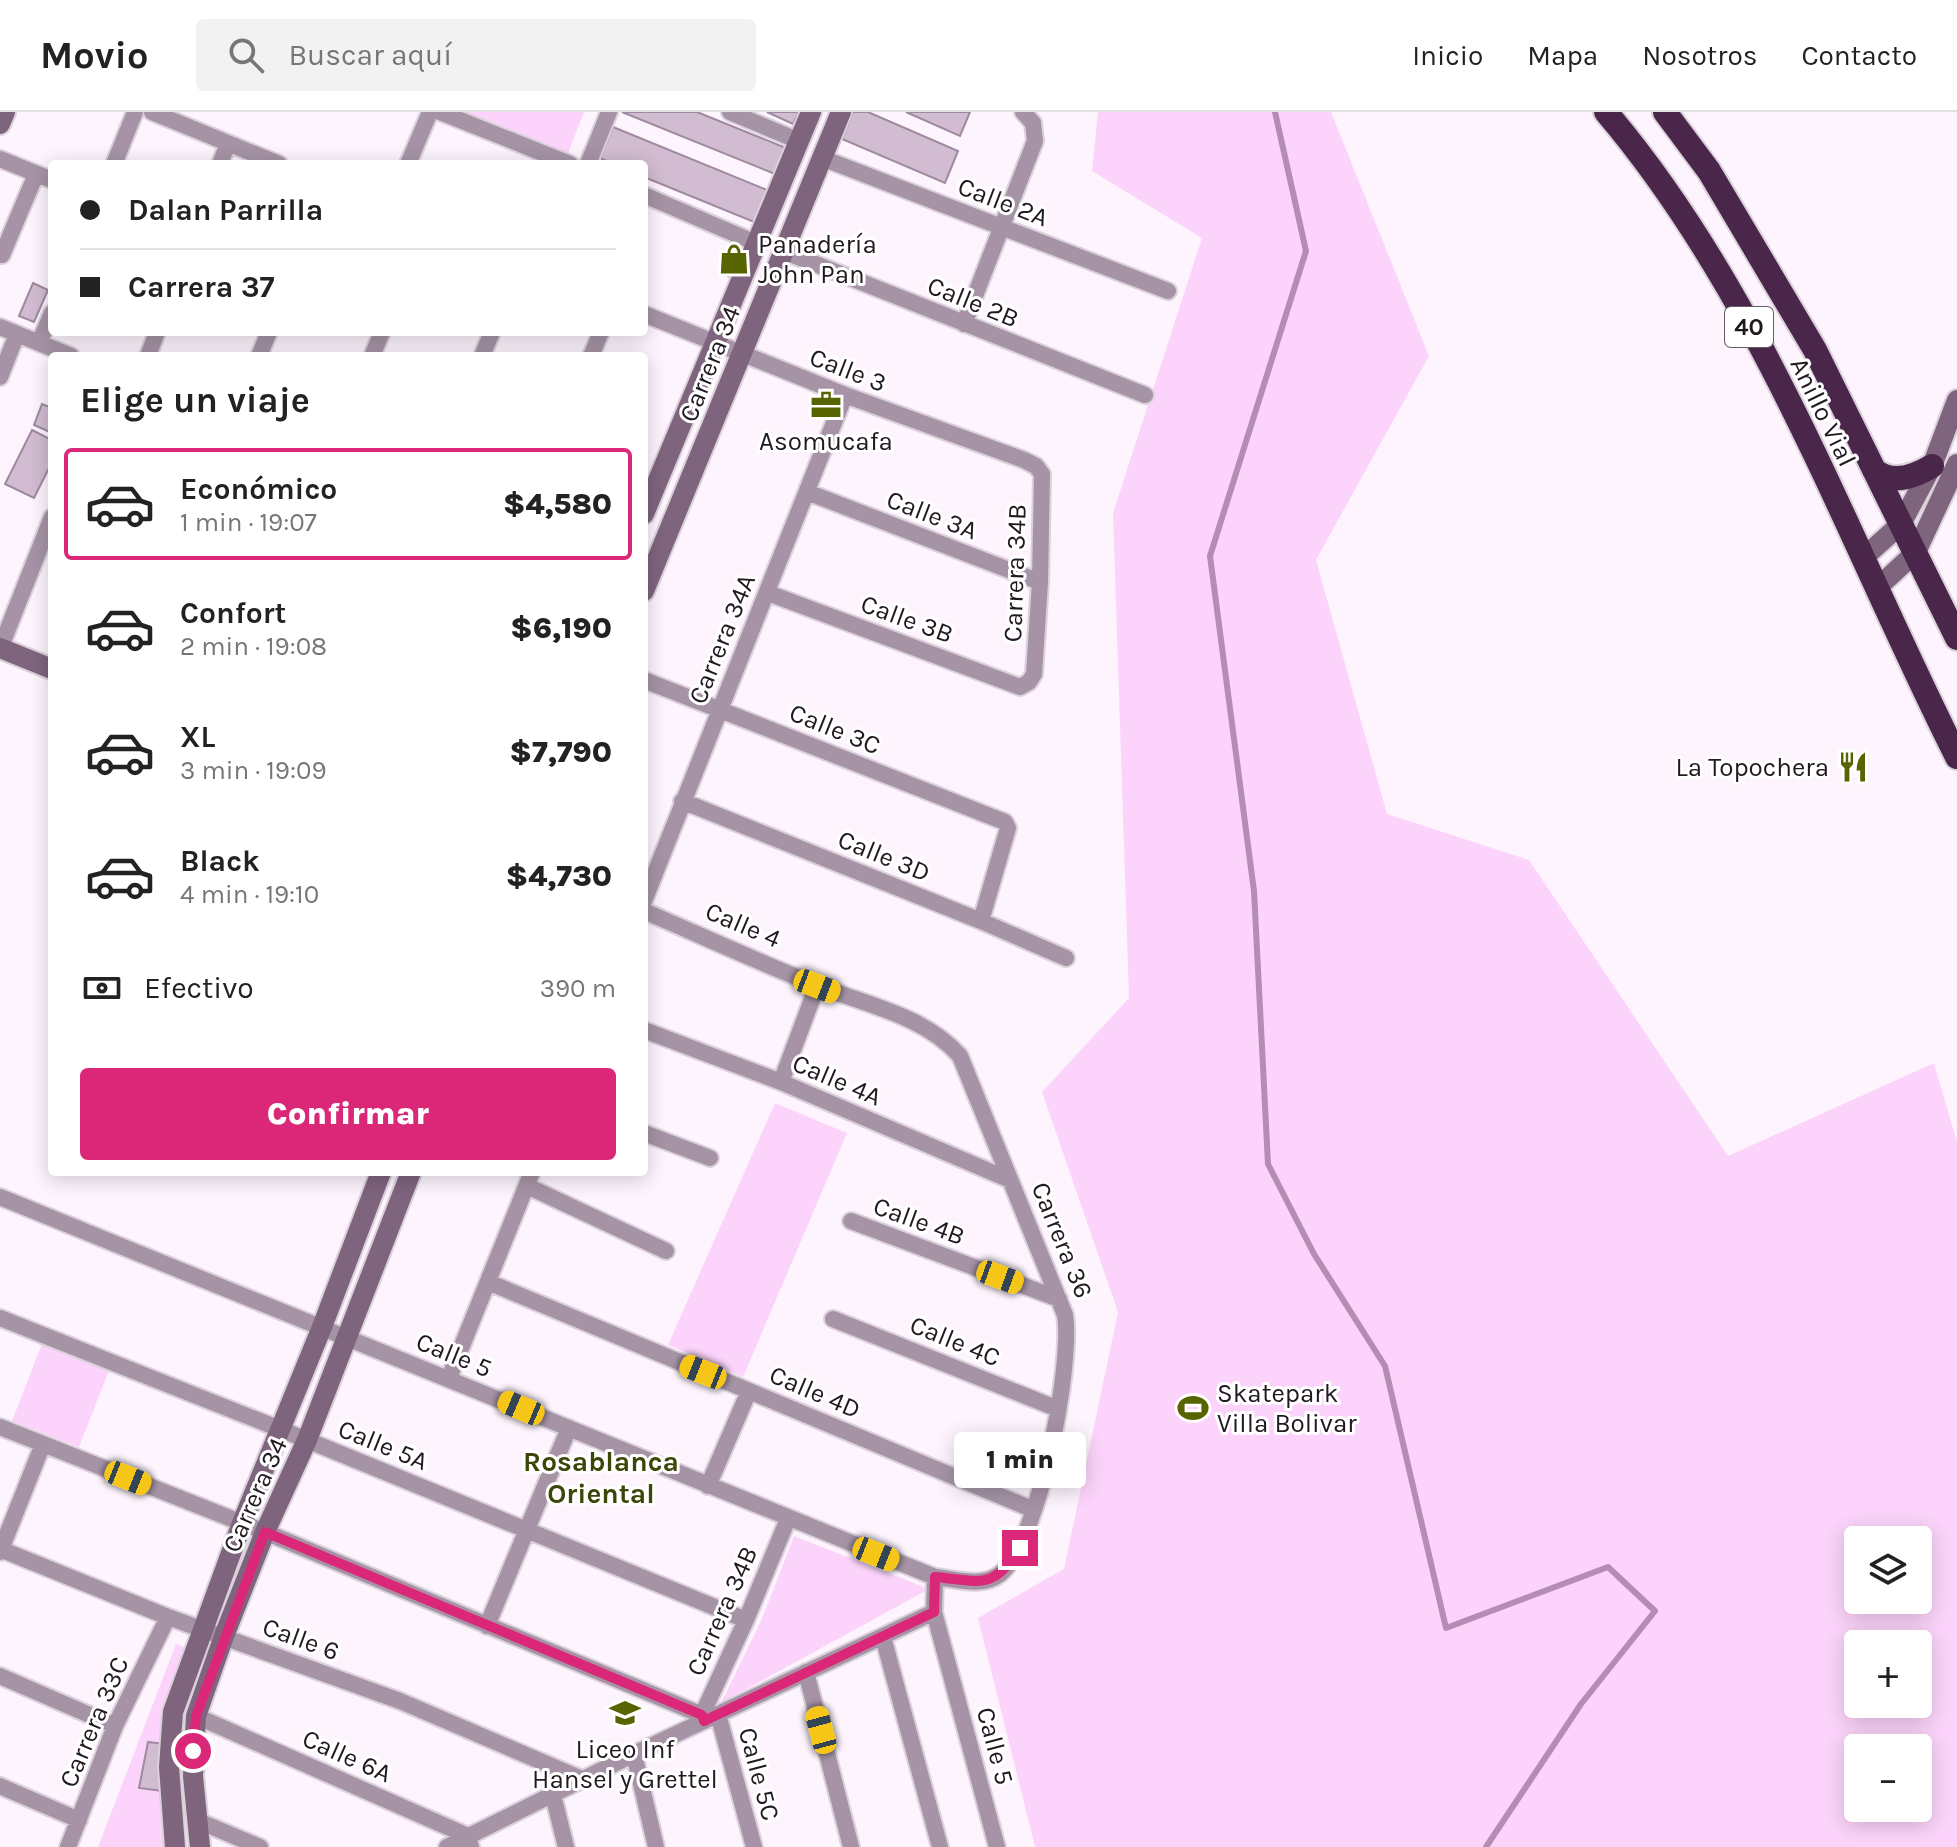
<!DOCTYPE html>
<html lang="es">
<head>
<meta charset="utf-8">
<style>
	:root { --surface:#fff; --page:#f2f2f2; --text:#222; --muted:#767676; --line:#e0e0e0; --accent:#db2777 }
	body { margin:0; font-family:Karla,sans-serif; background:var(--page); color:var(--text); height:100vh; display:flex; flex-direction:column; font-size:30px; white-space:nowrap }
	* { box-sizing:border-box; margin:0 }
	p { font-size:26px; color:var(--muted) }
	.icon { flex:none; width:44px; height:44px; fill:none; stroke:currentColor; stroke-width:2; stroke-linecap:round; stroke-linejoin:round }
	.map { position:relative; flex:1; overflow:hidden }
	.panel { position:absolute; left:48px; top:240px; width:600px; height:824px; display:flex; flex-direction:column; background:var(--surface); border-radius:8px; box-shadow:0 4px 20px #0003 }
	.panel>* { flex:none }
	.guide { position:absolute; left:48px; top:48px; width:600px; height:176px; border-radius:8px; box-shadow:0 4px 20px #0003; display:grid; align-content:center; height:176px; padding:0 32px; background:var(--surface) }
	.buttons { position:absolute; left:1844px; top:1414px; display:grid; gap:16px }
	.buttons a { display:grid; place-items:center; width:88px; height:88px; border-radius:8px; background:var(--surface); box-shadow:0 4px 20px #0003; font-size:40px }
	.end { position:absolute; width:36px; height:36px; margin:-18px; border:10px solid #db2777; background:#fff; box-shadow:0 0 0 4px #fff }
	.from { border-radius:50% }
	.bubble { position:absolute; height:56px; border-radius:8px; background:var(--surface); box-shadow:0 4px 20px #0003; font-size:26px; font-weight:800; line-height:56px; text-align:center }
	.car { position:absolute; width:24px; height:48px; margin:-24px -12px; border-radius:10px; box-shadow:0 0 6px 2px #0007; background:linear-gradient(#f5c518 24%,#345 0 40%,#f5c518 0 76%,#345 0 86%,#f5c518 0) }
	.guide b { display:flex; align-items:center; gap:28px; height:76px; font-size:30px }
	.guide b+b { border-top:2px solid var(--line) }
	.guide i { width:20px; height:20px; background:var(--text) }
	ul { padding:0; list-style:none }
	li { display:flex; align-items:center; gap:24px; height:112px; margin:0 16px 12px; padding:0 16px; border:4px solid transparent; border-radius:8px }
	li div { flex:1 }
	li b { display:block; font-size:30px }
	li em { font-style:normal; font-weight:800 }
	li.selected { border-color:var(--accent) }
	li>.icon { width:72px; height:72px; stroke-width:1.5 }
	h2 { padding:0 32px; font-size:36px; line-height:96px }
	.pay { display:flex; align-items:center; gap:20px; height:88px; padding:0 32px; font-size:30px }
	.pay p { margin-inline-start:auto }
	.primary-button { display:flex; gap:16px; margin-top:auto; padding:16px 32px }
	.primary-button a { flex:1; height:92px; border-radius:8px; background:var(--accent); color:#fff; font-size:32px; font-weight:800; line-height:92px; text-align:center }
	header { display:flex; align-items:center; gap:48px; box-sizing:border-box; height:112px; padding:0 40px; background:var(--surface); border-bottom:2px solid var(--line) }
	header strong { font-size:38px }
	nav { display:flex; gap:44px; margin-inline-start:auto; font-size:28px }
	.search { width:560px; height:72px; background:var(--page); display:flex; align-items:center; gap:20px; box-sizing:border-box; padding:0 28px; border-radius:8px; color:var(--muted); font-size:30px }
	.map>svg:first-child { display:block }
	.green { fill:#fcd4fb; fill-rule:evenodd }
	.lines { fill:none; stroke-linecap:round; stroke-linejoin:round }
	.stream { stroke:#b58cb4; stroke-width:6 }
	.building { fill:#d2bcd1; stroke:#9e8a9e; stroke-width:2 }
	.street-casing { stroke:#dad1da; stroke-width:20 }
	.secondary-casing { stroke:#dad1da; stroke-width:24 }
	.highway-casing { stroke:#dad1da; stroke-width:28 }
	.street { stroke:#a694a6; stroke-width:16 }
	.secondary { stroke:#7f647e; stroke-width:20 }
	.highway { stroke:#4a274a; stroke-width:24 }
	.route { stroke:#db2777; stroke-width:10 }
	.labels { text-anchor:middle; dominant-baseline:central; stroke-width:6; stroke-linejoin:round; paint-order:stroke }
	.shield { fill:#fff; stroke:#645e63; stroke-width:2 }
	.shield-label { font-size:24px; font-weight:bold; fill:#211920 }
	.street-label { font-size:26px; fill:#211920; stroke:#fff }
	.poi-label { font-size:26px; fill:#211920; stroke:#fff; text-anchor:start }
	.neighbourhood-label { font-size:28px; font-weight:bold; fill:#3d4508; stroke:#fff }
</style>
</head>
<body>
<header>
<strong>Movio</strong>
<div class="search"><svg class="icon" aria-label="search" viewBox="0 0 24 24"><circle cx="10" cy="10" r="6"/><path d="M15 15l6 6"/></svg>Buscar aquí</div>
<nav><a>Inicio</a><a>Mapa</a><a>Nosotros</a><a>Contacto</a></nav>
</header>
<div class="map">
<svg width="1957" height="1735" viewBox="0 0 1957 1735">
	<rect width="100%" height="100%" fill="#fdf4fd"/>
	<path class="green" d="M457 0H584L567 44Z
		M1098 0H1331L1429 244 1316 448 1387 702 1529 748 1728 1044 1934 951 1957 1030V1735H1035L978 1506 1064 1457 1118 1200 1042 980 1129 886 1113 401 1202 126 1092 59ZM1858 1428H1918V1488H1858ZM1858 1532H1918V1592H1858ZM1858 1636H1918V1696H1858Z
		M775 991 847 1021 743 1265 668 1233Z
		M43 1229 110 1256 79 1335 12 1309Z
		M794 1424 929 1477 721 1591 761 1509Z
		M176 1532 189 1537 160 1621 165 1735H98Z"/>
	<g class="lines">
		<path class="stream" d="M1275 0 1306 139 1210 444 1254 779 1268 1052 1314 1142 1385 1254 1446 1516 1608 1455 1655 1499 1581 1592 1486 1735"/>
	</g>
	<path class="building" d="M622 0H697L786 36 775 62Z
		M767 0H799L793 12Z
		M853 0H868L958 39 945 71 842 27Z
		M906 0H970L960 24Z
		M613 15 772 80 759 112 644 65V52H613L600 46Z
		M732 127 750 134 737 168 719 160Z
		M33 171 48 178 34 210 19 204Z
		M42 292 52 296V321L34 313Z
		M32 318 52 328V350L34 386 5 372Z
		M148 1630 165 1632 163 1679 139 1676Z"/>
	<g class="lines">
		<g class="street-casing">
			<path id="street" d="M152 0 279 52
				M440 0 570 52
				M730 0 799 29
				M822 46 1168 179
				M0 47 52 68
				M114 52 135 0
				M220 52 228 31
				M408 52 430 0
				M588 52 609 0
				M644 83 756 131
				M783 139 1145 283
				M2 143 36 62
				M644 202 845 283 1024 348 1036 354 1042 362 1040 470 1034 562 1029 570 1020 575 768 481
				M964 212 1035 29 1033 11 1023 0
				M0 215 71 244
				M39 231 52 201
				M148 244 157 220
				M259 244 269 220
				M372 244 382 220
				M482 244 492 220
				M591 244 601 220
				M0 265 17 222
				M807 380 1040 470
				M0 537 52 405
				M644 568 1005 710 1008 716 981 809
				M682 689 981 809 1066 846
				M644 789 845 283
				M644 918 781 970 1010 1068
				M781 970 817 874
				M644 1021 710 1046
				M527 1074 666 1139
				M0 1085 935 1465
				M851 1109 1059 1187
				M488 1170 1034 1398
				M0 1206 280 1317 746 1508
				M833 1207 1058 1297
				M449 1266 532 1060
				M0 1315 265 1420 702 1603
				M708 1374 749 1279
				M0 1437 168 1505 400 1589 582 1667
				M0 1440 43 1332
				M934 1500 997 1735
				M487 1514 569 1316
				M883 1525 940 1735
				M806 1560 851 1735
				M0 1564 115 1614
				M718 1602 754 1735
				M196 1604 468 1724 471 1735
				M704 1609 702 1603 746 1508 788 1407
				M634 1642 656 1735
				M0 1674 79 1708
				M553 1683 566 1735
				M196 1708 260 1735
				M68 1735 115 1614 168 1505
				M447 1735 634 1642 934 1500 935 1465C955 1467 983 1476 1000 1462 1039 1431 1073 1252 1065 1203L960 944C925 904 867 893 819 874 760 851 702 824 644 799"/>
		</g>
		<g class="secondary-casing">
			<path id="secondary" d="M0 12 5 0
				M644 402 811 0
				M1862 447 1901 412 1932 354 1957 288
				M1876 477 1916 440 1957 352
				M644 479 841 0
				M0 536 52 557
				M175 1735 169 1655 173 1600 242 1411 322 1215 381 1060
				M200 1735 193 1664 196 1604 224 1524 265 1420 307 1328 411 1060"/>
		</g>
		<g class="highway-casing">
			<path id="highway" d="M1606 0C1764 186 1848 429 1957 645
				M1665 0 1709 59 1815 238 1957 526
				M1874 358C1892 373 1914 365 1932 354"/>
		</g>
		<use href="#street" class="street"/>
		<use href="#secondary" class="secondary"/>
		<use href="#highway" class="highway"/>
	</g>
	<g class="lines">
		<path class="route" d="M193 1639 196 1604 265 1420 702 1603 704 1609 934 1500 935 1465C980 1469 993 1479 1020 1436"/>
	</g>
	<defs>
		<g id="shop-bare" transform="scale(2.4)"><path d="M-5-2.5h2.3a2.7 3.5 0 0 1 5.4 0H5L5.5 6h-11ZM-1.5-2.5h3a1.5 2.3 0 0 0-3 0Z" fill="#586302" stroke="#fff" stroke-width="2.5" paint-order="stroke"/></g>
		<g id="office-bare" transform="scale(2.4)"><path d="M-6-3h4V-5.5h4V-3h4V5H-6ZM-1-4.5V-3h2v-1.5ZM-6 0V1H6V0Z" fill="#586302" stroke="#fff" stroke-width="2.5" paint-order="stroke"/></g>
		<g id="restaurant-bare" transform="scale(2.4)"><path d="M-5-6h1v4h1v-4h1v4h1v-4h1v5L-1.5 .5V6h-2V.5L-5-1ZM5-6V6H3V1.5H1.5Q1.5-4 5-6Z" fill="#586302" stroke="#fff" stroke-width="2.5" paint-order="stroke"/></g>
		<g id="stadium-bare" transform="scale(2.4)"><path d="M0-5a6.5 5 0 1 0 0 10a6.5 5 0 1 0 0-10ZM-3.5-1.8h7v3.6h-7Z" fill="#586302" stroke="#fff" stroke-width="2.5" paint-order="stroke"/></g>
		<g id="school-bare" transform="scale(2.4)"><path d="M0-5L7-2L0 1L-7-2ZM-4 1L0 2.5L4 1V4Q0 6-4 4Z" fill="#586302" stroke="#fff" stroke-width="2.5" paint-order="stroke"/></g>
	</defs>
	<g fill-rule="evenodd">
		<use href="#shop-bare" x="734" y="147"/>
		<use href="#office-bare" x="826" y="293"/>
		<use href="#restaurant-bare" x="1853" y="655"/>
		<use href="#stadium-bare" x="1193" y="1296"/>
		<use href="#school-bare" x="625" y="1601"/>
	</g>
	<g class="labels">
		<rect class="shield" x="1725" y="195" width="48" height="40" rx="6"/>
		<g class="shield-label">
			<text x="1749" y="215">40</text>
		</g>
		<g class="street-label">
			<text transform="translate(1003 90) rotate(21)">Calle 2A</text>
			<text transform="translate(973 190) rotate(22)">Calle 2B</text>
			<text transform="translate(710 252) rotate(-68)">Carrera 34</text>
			<text transform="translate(848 258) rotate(21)">Calle 3</text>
			<text transform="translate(1823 300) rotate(64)">Anillo Vial</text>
			<text transform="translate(932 403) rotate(21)">Calle 3A</text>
			<text transform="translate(1015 461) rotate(-88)">Carrera 34B</text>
			<text transform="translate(907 507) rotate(20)">Calle 3B</text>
			<text transform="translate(722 527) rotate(-68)">Carrera 34A</text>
			<text transform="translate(835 617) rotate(22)">Calle 3C</text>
			<text transform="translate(884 744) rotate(22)">Calle 3D</text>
			<text transform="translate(743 813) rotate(23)">Calle 4</text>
			<text transform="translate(837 968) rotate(23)">Calle 4A</text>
			<text transform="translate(919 1109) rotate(20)">Calle 4B</text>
			<text transform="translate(1062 1128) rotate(68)">Carrera 36</text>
			<text transform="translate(955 1229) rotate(22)">Calle 4C</text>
			<text transform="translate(454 1243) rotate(22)">Calle 5</text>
			<text transform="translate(815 1280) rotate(23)">Calle 4D</text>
			<text transform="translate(383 1333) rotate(22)">Calle 5A</text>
			<text transform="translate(255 1383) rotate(-66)">Carrera 34</text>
			<text transform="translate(722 1499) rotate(-66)">Carrera 34B</text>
			<text transform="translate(301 1527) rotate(20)">Calle 6</text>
			<text transform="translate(94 1610) rotate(-67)">Carrera 33C</text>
			<text transform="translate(995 1634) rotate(75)">Calle 5</text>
			<text transform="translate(347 1644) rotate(24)">Calle 6A</text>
			<text transform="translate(759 1662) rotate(75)">Calle 5C</text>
		</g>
		<g class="poi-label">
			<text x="758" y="132">Panadería<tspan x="758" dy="30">John Pan</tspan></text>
			<text x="826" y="329" text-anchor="middle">Asomucafa</text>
			<text x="1829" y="655" text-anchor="end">La Topochera</text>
			<text x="1217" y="1281">Skatepark<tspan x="1217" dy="30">Villa Bolivar</tspan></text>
			<text x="625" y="1637" text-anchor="middle">Liceo Inf<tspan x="625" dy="30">Hansel y Grettel</tspan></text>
		</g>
		<g class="neighbourhood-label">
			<text x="601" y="1349">Rosablanca<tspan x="601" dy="32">Oriental</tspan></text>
		</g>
	</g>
</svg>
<div class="buttons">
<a><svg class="icon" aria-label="layers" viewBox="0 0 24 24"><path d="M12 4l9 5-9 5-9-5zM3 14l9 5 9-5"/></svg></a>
<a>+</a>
<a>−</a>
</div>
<i class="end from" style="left:193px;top:1639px"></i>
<i class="end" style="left:1020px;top:1436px"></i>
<div class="bubble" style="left:954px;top:1320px;width:132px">1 min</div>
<i class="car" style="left:817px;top:874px;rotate:111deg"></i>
<i class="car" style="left:1000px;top:1165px;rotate:110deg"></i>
<i class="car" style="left:703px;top:1260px;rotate:292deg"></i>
<i class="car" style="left:521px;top:1296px;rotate:293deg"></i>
<i class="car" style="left:128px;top:1366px;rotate:112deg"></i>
<i class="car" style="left:876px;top:1442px;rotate:112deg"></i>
<i class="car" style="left:821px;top:1618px;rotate:345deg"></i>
<div class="guide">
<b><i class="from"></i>Dalan Parrilla</b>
<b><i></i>Carrera 37</b>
</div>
<section class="panel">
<h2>Elige un viaje</h2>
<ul>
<li class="selected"><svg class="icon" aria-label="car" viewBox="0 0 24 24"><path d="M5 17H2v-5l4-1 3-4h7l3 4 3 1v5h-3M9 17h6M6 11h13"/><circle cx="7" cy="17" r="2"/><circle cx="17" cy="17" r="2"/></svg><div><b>Económico</b><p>1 min · 19:07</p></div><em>$4,580</em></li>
<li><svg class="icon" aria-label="car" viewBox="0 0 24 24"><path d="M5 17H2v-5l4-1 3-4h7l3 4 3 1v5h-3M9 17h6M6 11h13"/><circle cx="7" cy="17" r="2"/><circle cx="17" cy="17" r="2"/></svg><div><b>Confort</b><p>2 min · 19:08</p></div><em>$6,190</em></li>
<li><svg class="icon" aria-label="car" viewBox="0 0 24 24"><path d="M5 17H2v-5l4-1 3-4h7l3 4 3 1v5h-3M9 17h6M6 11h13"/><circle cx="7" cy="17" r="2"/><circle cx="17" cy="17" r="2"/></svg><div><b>XL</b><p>3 min · 19:09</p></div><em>$7,790</em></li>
<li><svg class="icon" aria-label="car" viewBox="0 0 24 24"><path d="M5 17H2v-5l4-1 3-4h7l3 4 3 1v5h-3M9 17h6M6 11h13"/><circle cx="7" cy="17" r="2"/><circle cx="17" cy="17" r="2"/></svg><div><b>Black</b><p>4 min · 19:10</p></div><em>$4,730</em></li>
</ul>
<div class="pay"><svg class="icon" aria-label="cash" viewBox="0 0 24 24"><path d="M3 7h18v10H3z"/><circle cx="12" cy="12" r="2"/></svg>Efectivo<p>390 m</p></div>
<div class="primary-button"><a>Confirmar</a></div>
</section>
</div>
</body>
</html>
